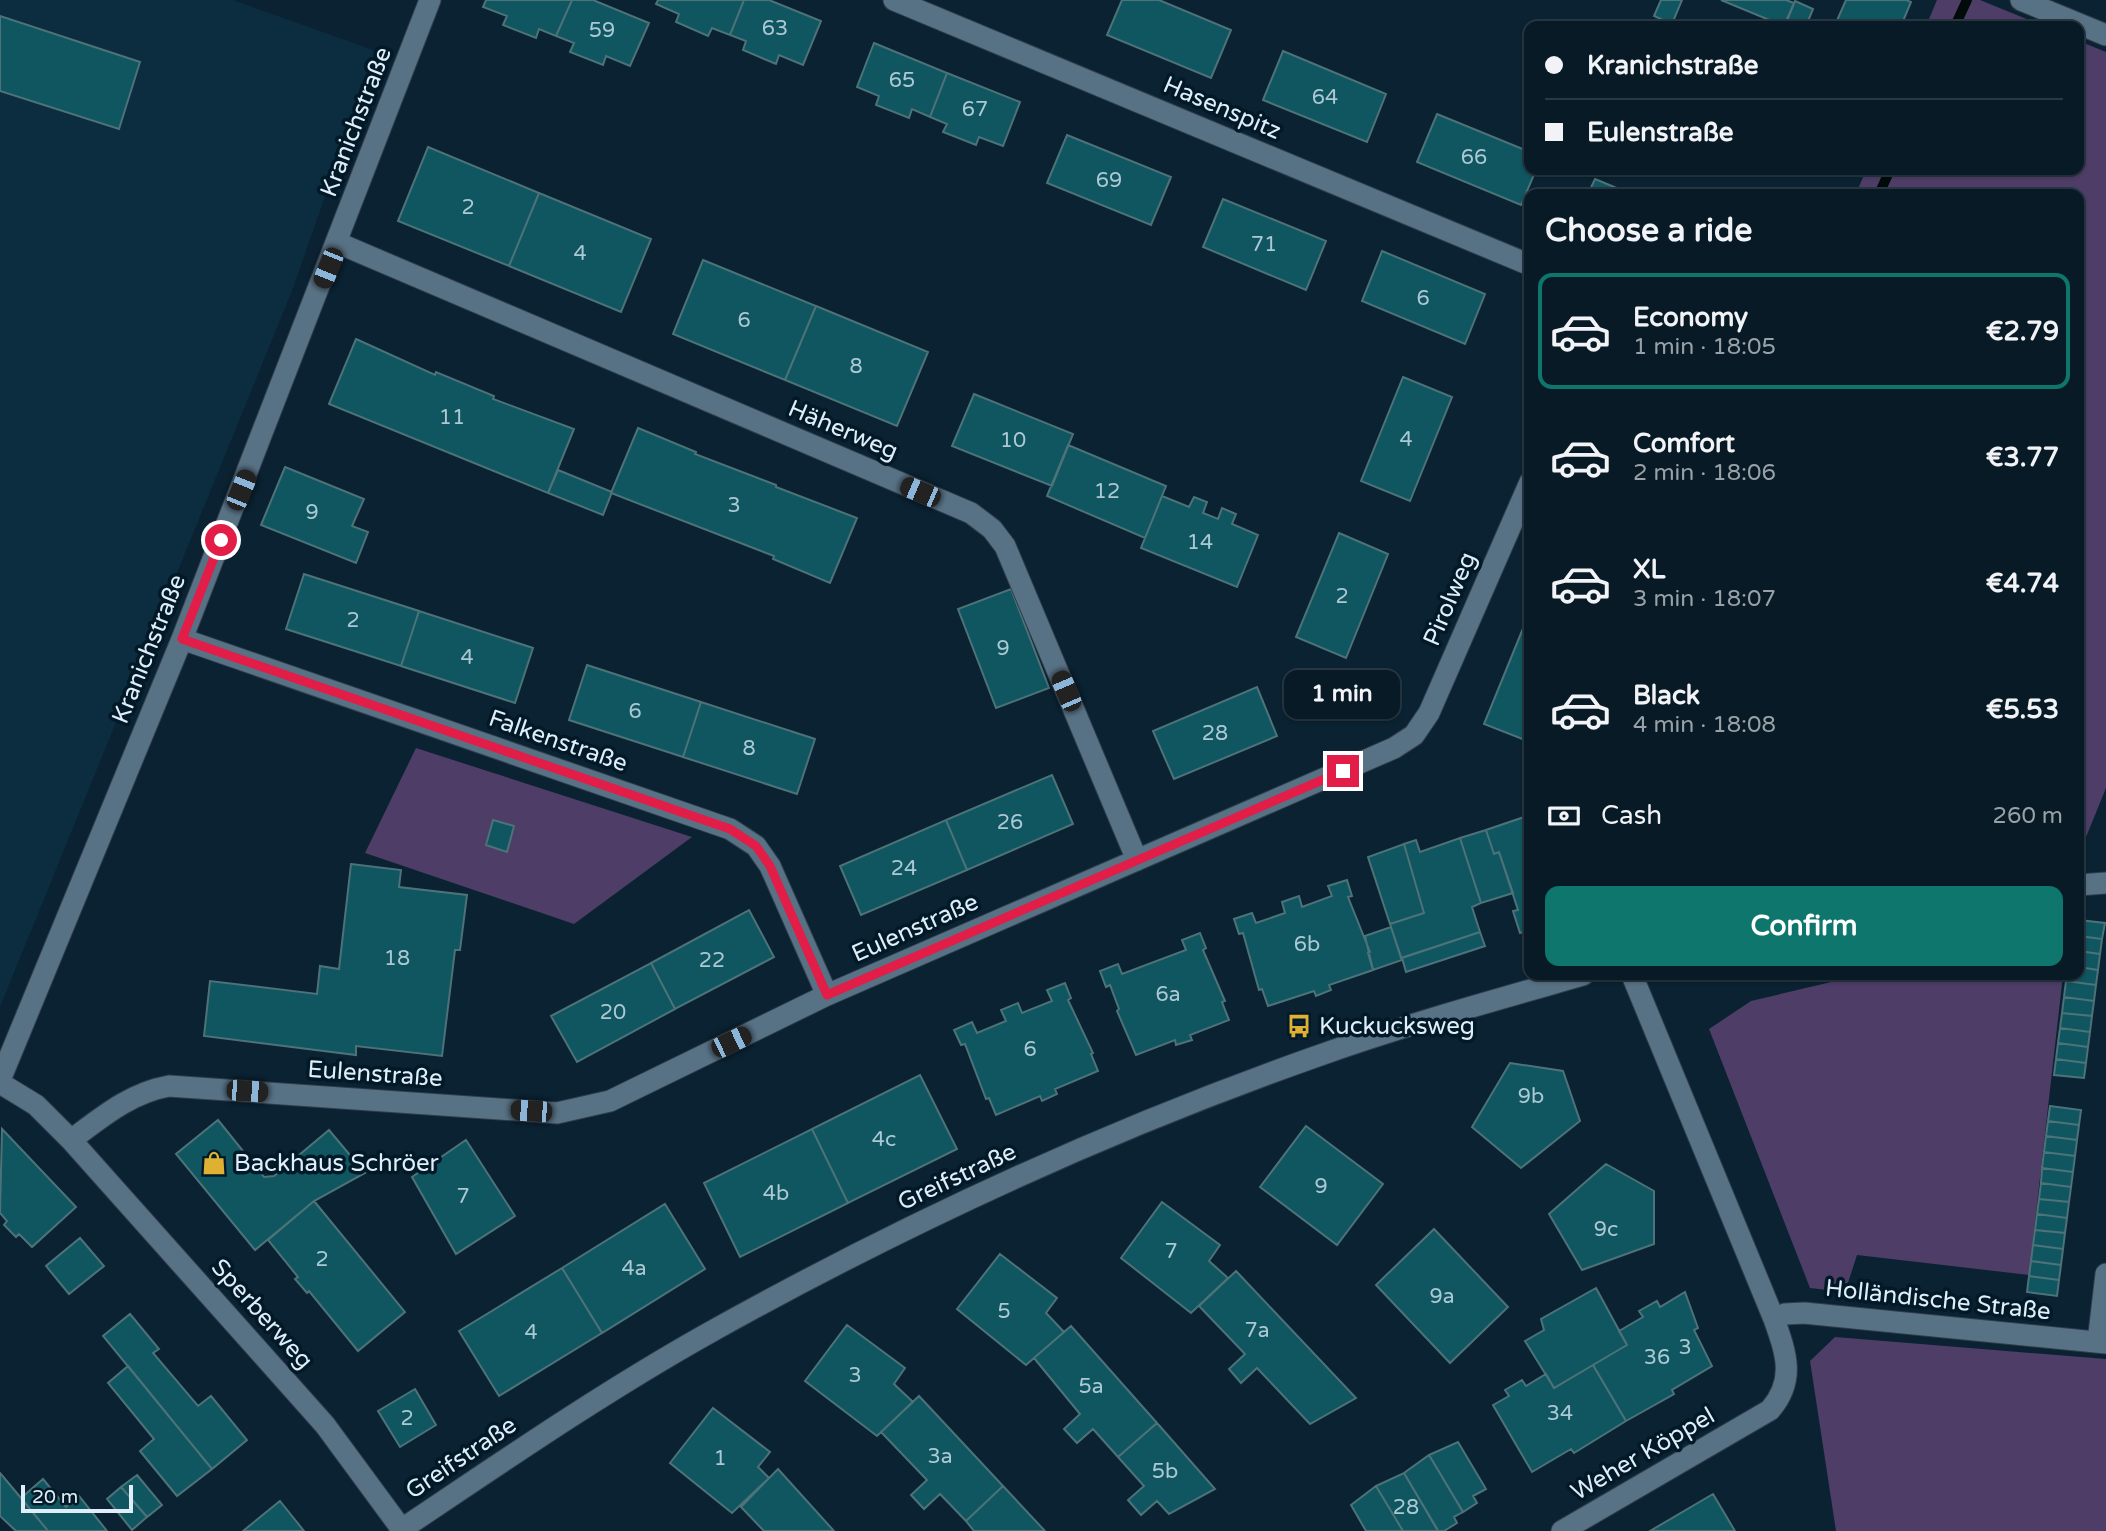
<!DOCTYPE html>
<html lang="en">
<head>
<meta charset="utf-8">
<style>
	:root { --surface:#081a26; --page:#162732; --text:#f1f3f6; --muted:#98a1a7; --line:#293843; --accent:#0f766e }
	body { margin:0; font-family:"Varela Round",sans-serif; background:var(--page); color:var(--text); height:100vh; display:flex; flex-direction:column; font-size:26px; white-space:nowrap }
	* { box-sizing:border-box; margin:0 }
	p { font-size:23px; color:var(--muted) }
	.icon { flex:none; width:38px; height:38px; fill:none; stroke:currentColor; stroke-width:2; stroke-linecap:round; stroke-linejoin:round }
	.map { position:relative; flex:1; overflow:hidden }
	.panel { position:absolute; left:1524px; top:189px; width:560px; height:791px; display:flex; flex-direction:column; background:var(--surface); border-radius:14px; box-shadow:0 2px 5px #0004,0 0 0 2px var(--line) }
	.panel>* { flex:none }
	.banner { position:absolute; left:1524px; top:21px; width:560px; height:154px; border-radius:14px; box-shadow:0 2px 5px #0004,0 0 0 2px var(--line); display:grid; align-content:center; height:154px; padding:0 21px; background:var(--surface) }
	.scale { position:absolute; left:21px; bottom:18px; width:112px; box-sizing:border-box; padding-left:7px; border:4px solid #e0eef9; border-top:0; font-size:19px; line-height:24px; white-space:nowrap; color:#e0eef9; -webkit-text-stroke:5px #021928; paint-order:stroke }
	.end { position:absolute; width:32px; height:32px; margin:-16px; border:9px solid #e11d48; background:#fff; box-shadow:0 0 0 4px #fff }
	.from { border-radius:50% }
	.bubble { position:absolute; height:49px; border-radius:14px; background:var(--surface); box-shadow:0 2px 5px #0004,0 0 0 2px var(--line); font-size:23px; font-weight:800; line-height:49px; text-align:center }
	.car { position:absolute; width:21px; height:42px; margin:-21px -10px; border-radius:9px; box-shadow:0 0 5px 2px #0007; background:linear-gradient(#222 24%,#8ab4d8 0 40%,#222 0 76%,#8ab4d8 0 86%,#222 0) }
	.banner b { display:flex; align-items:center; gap:24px; height:66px; font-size:26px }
	.banner b+b { border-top:2px solid var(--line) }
	.banner i { width:18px; height:18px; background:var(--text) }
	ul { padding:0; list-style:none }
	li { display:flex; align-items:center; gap:21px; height:116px; margin:0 14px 10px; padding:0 7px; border:4px solid transparent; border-radius:14px }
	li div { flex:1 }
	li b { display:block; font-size:26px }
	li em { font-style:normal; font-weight:800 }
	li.active { border-color:var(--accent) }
	li>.icon { width:63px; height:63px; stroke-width:1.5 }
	h2 { padding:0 21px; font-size:32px; line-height:84px }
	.pay { display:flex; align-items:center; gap:18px; height:77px; padding:0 21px; font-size:26px }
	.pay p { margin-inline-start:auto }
	.primary-button { display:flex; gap:14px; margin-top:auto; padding:14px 21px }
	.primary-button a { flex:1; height:80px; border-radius:14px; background:var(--accent); color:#fff; font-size:28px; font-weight:800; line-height:80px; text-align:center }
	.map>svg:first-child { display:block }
	.built { fill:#0c2c40 }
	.green { fill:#4e3d66 }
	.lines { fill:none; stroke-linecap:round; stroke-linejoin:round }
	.stream { stroke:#010c0a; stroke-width:10 }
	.building { fill:#0f5661; stroke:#4d7278; stroke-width:2 }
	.street-casing { stroke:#313d4b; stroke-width:23 }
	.street { stroke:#587285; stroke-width:21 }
	.route { stroke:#e11d48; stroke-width:9 }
	.labels { text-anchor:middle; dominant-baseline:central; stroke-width:7; stroke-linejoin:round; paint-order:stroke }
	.number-label { font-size:21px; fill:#acc8d3 }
	.street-label { font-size:24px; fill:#e0eef9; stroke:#021928 }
	.poi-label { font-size:24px; fill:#e0eef9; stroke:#021928; text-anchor:start }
</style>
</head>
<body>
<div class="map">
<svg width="2106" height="1531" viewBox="0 0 2106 1531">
	<rect width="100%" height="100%" fill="#0a2232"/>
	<path class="built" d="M0 0H233L376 51 292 291 0 1007Z"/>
	<path class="green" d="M1937 0H1980L2044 26H1926Z
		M2079 41 2106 52V788L2084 842 2079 843V194H1856L1866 170H2079Z
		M416 748 692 837 574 924 365 853Z
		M1861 975H2063L2029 1275 1857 1255 1845 1292 1810 1288 1709 1029 1751 1001Z
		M1835 1337 2106 1359V1531H1836L1810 1361Z"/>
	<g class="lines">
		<path class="stream" d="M1955 26 1967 0
			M1879 194 1890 170"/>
	</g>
	<path class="building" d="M486 0H572L556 36 539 29 536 38 503 25 507 16 483 7Z
		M572 0H593L649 23 630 66 606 56 603 65 570 52 574 43 556 36Z
		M658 0H744L730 35 712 28 708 36 676 22 679 14 656 4Z
		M744 0H769L821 21 803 65 779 55 776 64 743 50 746 41 730 35Z
		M1122 0H1159L1231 30 1211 78 1107 35Z
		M1661 0H1682L1672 24 1654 16Z
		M1721 0H1786L1794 3 1784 26Z
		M1846 0H1906L1911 2 1901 26H1840L1835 25Z
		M1795 1 1813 9 1806 26H1785Z
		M0 16 140 62 119 129 0 91Z
		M874 43 947 73 930 117 912 109 909 118 876 105 879 96 857 87Z
		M1283 51 1386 94 1367 142 1263 100Z
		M947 73 1020 102 1003 146 979 137 976 145 943 132 947 124 930 117Z
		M1437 114 1530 152V170H1536L1521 205 1417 162Z
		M1067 135 1171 177 1151 225 1047 183Z
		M428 147 539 193 509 266 398 221Z
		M1595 179 1631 194H1588Z
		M539 193 651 239 621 312 509 266Z
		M1223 199 1326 241 1306 290 1203 247Z
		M1382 251 1485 294 1465 344 1362 301Z
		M703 260 816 306 785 380 673 334Z
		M816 306 928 352 897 426 785 380Z
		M356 339 435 375 436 372 494 396 493 399 574 429 548 493 329 404Z
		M1403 377 1452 397 1410 501 1361 481Z
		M974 394 1073 434 1052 486 952 446Z
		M638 428 696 452 695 454 776 485V487L857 518 830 583 773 559 774 556 611 493Z
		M1068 445 1166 486 1145 538 1047 496Z
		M285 467 364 499 352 526 368 532 356 563 261 525Z
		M558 470 612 492 603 515 548 493Z
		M1162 496 1189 507 1194 497 1207 502 1203 513 1218 519 1222 508 1236 514 1232 524 1258 535 1237 587 1141 548Z
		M1339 533 1388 554 1346 658 1296 637Z
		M304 574 419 611 401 666 286 629Z
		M1011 589 1049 688 996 708 958 609Z
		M419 611 533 648 515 703 401 666Z
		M1526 621 1530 622V742L1484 724Z
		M587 665 701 702 683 757 569 720Z
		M1257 687 1277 736 1174 779 1153 731Z
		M701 702 815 739 797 794 683 757Z
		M1052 775 1073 824 967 870 946 820Z
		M1530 815V930L1520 933 1513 911 1518 910 1499 852 1494 854 1486 830Z
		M493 820 514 826 507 852 486 845Z
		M946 820 967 870 861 915 840 866Z
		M1486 830 1494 854 1499 852 1513 893 1481 903 1460 838Z
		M1460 838 1481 903 1472 907 1480 932 1401 958 1390 924 1424 913 1404 844 1416 840 1420 852Z
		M1404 844 1424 913 1390 924 1368 857Z
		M351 864 401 870 399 887 467 895 460 950H455L442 1056 356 1046V1055L204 1036 210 981 317 994 320 966 339 969Z
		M1347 880 1352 896 1348 897 1370 952 1368 953 1373 970 1329 985 1331 990 1316 996 1314 991 1268 1006 1262 989 1259 990 1243 933 1239 934 1234 919 1252 913 1256 923 1285 913 1282 902 1299 896 1302 907 1332 896 1328 886Z
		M749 910 774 957 675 1009 651 963Z
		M2079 920 2105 923 2102 939 2079 936Z
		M1391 927 1402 960 1373 970 1365 936Z
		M1480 932 1485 946 1406 972 1402 958Z
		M1200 933 1206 948 1203 950 1225 1001 1222 1002 1229 1020 1190 1035 1192 1040 1176 1045 1175 1040 1136 1055 1117 1011 1119 1009 1110 985 1106 987 1100 971 1118 964 1122 974 1186 950 1182 940Z
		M2079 936 2102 939 2100 954 2079 951Z
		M2079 951 2100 954 2098 970 2079 967Z
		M651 963 675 1009 577 1062 551 1016Z
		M2079 967 2098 970 2096 985 2066 981V975H2079Z
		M2066 981 2096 985 2094 1001 2064 997Z
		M1065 983 1071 998 1068 1000 1093 1053 1091 1054 1098 1071 1055 1089 1057 1094 1042 1101 1040 1096 996 1115 989 1098 986 1099 965 1044 961 1045 954 1030 972 1022 977 1033 1006 1021 1001 1010 1018 1003 1022 1013 1052 1001 1047 990Z
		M2064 997 2094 1001 2092 1016 2062 1013Z
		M2062 1013 2092 1016 2090 1032 2060 1028Z
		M2060 1028 2090 1032 2088 1047 2058 1043Z
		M2058 1043 2088 1047 2086 1063 2056 1059Z
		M2056 1059 2086 1063 2084 1078 2054 1075Z
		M1510 1063 1563 1071 1580 1121 1521 1168 1472 1127Z
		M920 1075 957 1149 848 1203 812 1129Z
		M2050 1106 2081 1110 2079 1125 2048 1121Z
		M218 1120 264 1177 274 1176 329 1130 365 1173 314 1201 255 1250 176 1154Z
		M2048 1121 2079 1125 2077 1140 2046 1136Z
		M1306 1126 1383 1184 1337 1245 1260 1187Z
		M2 1129 76 1207 32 1247 19 1234 16 1237 4 1225 7 1221 0 1213Z
		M812 1129 848 1203 740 1257 704 1183Z
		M2046 1136 2077 1140 2075 1156 2044 1152Z
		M466 1140 515 1216 456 1254 412 1177Z
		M2044 1152 2075 1156 2073 1172 2042 1168Z
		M1606 1164 1654 1191V1244L1582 1270 1549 1214Z
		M2042 1168 2073 1172 2071 1187 2041 1183Z
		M2041 1183 2071 1187 2069 1202 2039 1199Z
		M2039 1199 2069 1202 2067 1218 2037 1214Z
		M314 1201 405 1312 358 1351 309 1291 307 1293 295 1279 298 1277 268 1240Z
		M1162 1202 1220 1245 1209 1261 1228 1278 1191 1313 1121 1258Z
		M665 1204 705 1269 602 1333 562 1268Z
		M2037 1214 2067 1218 2065 1233 2035 1230Z
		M1434 1229 1508 1307 1450 1363 1376 1285Z
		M2035 1230 2065 1233 2063 1249 2033 1245Z
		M80 1238 104 1266 69 1294 46 1266Z
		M2033 1245 2063 1249 2061 1265 2031 1261Z
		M1000 1254 1057 1298 1046 1313 1064 1332 1026 1365 957 1309Z
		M2031 1261 2061 1265 2059 1280 2029 1276Z
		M562 1268 602 1333 499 1396 459 1331Z
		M1236 1271 1356 1398 1310 1424 1257 1368 1241 1383 1229 1369 1245 1354 1199 1306Z
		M2029 1276 2059 1280 2057 1296 2027 1292Z
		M1596 1288 1627 1345 1554 1388 1525 1341 1544 1330 1541 1319Z
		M1685 1292 1698 1328 1694 1330 1712 1366 1672 1390 1674 1394 1626 1421 1593 1365 1627 1345 1619 1331 1643 1317 1639 1311 1657 1301 1660 1307Z
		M130 1314 159 1349 153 1353 198 1406 211 1396 247 1440 212 1469 103 1336Z
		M847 1325 905 1368 894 1384 913 1402 877 1436 805 1381Z
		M1071 1326 1157 1423 1118 1457 1093 1429 1077 1443 1064 1429 1080 1414 1034 1358Z
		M1593 1365 1626 1421 1574 1453 1571 1449 1532 1472 1493 1405 1509 1396 1505 1390 1522 1380 1526 1386 1546 1374 1554 1388Z
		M128 1366 212 1469 177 1496 140 1451 154 1439 108 1383Z
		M415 1389 436 1425 400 1447 378 1411Z
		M919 1396 1003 1486 966 1521 940 1494 924 1509 911 1495 927 1480 881 1432Z
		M713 1408 770 1452 758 1467 769 1478 732 1513 670 1463Z
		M1157 1423 1215 1489 1169 1514 1157 1501 1141 1515 1128 1500 1144 1486 1118 1457Z
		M1458 1442 1486 1489 1473 1496 1477 1503 1463 1512 1429 1455Z
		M1429 1455 1463 1512 1454 1517 1457 1523 1444 1531H1438L1404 1473Z
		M778 1469 834 1531H764L741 1507Z
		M0 1473 21 1498 48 1531H16L0 1516Z
		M1404 1473 1436 1527 1438 1531H1403L1376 1486Z
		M137 1475 162 1505 147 1517 121 1487Z
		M43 1479 66 1507 79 1496 107 1531H48L21 1498Z
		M1003 1486 1045 1531H974L966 1521Z
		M1376 1486 1403 1531H1366L1351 1505Z
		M121 1487 147 1517 132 1530 107 1499Z
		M1713 1494 1735 1531H1650Z
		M280 1501 304 1531H243Z"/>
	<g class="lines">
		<g class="street-casing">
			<path id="street" d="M894 0 1530 265
				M2021 0 2106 35
				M338 243 971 513 992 529 1005 546 1137 860
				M182 639 730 829 756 846 770 866 827 995
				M2079 885 2106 883
				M0 1080 182 639 430 0
				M0 1083 36 1105 71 1140 325 1425 403 1531
				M71 1140C102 1117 130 1093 169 1086L557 1113 610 1101 827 995 1394 748 1414 735 1429 713 1530 482
				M1774 1319 1785 1314 1804 1313 2106 1343
				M2098 1342 2106 1274
				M402 1529C502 1462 602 1393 707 1334 900 1226 1103 1132 1312 1058 1401 1026 1492 1001 1583 975
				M1562 1531 1770 1410C1796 1380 1786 1353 1774 1319L1632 975"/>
		</g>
		<use href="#street" class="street"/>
	</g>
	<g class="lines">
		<path class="route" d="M221 540 182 639 730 829 756 846 770 866 827 995 1343 771"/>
	</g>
	<defs>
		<g id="bus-bare" transform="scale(1.89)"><path d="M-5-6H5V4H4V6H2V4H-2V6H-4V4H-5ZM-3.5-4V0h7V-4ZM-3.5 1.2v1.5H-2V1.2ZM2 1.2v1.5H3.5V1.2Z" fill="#deb133" stroke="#021928" stroke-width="2.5" paint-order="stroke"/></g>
		<g id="shop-bare" transform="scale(1.89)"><path d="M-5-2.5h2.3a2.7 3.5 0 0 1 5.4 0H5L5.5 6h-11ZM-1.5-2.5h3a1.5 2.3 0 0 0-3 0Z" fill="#deb133" stroke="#021928" stroke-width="2.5" paint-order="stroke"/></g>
	</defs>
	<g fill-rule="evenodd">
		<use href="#bus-bare" x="1299" y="1026"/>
		<use href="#shop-bare" x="214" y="1163"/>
	</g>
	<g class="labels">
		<g class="number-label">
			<text x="775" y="28">63</text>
			<text x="602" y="30">59</text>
			<text x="902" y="80">65</text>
			<text x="1325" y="97">64</text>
			<text x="975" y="109">67</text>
			<text x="1474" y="157">66</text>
			<text x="1109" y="180">69</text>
			<text x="468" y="207">2</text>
			<text x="1264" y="244">71</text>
			<text x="580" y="253">4</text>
			<text x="1423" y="298">6</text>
			<text x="744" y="320">6</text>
			<text x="856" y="366">8</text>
			<text x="452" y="417">11</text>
			<text x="1406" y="439">4</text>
			<text x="1013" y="440">10</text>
			<text x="1107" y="491">12</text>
			<text x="734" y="505">3</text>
			<text x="312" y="512">9</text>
			<text x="1200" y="542">14</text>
			<text x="1342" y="596">2</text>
			<text x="353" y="620">2</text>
			<text x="1003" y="648">9</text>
			<text x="467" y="657">4</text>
			<text x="635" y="711">6</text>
			<text x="1215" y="733">28</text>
			<text x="749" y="748">8</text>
			<text x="1010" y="822">26</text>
			<text x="904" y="868">24</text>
			<text x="1307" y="944">6b</text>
			<text x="397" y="958">18</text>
			<text x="712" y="960">22</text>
			<text x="1168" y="994">6a</text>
			<text x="613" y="1012">20</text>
			<text x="1030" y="1049">6</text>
			<text x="1531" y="1096">9b</text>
			<text x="884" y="1139">4c</text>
			<text x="1321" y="1186">9</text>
			<text x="776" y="1193">4b</text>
			<text x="463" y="1196">7</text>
			<text x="1606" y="1229">9c</text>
			<text x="1171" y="1251">7</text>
			<text x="322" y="1259">2</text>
			<text x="634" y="1268">4a</text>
			<text x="1442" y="1296">9a</text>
			<text x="1004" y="1311">5</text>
			<text x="1257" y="1330">7a</text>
			<text x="531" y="1332">4</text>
			<text x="1685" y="1347">3</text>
			<text x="1657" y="1357">36</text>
			<text x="855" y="1375">3</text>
			<text x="1091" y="1386">5a</text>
			<text x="1560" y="1413">34</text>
			<text x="407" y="1418">2</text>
			<text x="940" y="1456">3a</text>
			<text x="720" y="1458">1</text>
			<text x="1165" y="1471">5b</text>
			<text x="1406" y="1507">28</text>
		</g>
		<g class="street-label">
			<text transform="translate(1222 108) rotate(23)">Hasenspitz</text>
			<text transform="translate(356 122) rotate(-69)">Kranichstraße</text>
			<text transform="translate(843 430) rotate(23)">Häherweg</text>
			<text transform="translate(1450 599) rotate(-67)">Pirolweg</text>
			<text transform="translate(149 649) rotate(-68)">Kranichstraße</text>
			<text transform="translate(558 741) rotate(19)">Falkenstraße</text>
			<text transform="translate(915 928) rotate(-24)">Eulenstraße</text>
			<text transform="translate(375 1074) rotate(4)">Eulenstraße</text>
			<text transform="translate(957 1177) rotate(-25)">Greifstraße</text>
			<text transform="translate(1938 1300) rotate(6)">Holländische Straße</text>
			<text transform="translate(262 1314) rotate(48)">Sperberweg</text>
			<text transform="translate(1643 1454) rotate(-30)">Weher Köppel</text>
			<text transform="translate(461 1458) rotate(-34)">Greifstraße</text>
		</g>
		<g class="poi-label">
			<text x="1319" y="1026">Kuckucksweg</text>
			<text x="234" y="1163">Backhaus Schröer</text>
		</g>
	</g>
</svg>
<div class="scale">20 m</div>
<i class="end from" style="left:221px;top:540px"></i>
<i class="end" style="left:1343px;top:771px"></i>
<div class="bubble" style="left:1284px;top:670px;width:116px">1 min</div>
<i class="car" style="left:328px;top:268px;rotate:202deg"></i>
<i class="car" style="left:241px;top:490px;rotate:22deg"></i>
<i class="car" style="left:920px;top:492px;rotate:293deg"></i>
<i class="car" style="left:1066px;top:691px;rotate:337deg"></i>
<i class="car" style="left:731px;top:1042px;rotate:64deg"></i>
<i class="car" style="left:247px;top:1091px;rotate:94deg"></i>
<i class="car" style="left:531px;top:1111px;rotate:274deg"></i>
<div class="banner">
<b><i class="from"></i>Kranichstraße</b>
<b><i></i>Eulenstraße</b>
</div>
<section class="panel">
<h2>Choose a ride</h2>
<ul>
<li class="active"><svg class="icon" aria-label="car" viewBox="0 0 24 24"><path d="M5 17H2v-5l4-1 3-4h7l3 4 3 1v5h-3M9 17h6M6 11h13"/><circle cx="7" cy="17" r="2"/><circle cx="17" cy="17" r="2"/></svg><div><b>Economy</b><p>1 min · 18:05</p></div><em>€2.79</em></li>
<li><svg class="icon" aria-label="car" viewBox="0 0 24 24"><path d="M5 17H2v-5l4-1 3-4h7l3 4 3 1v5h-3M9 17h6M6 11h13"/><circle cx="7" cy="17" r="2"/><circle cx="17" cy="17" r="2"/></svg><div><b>Comfort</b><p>2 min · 18:06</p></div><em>€3.77</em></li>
<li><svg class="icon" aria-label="car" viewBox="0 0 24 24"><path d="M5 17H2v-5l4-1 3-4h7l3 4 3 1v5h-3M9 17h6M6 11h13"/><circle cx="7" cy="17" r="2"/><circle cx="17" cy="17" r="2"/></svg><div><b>XL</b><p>3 min · 18:07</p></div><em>€4.74</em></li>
<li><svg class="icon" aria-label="car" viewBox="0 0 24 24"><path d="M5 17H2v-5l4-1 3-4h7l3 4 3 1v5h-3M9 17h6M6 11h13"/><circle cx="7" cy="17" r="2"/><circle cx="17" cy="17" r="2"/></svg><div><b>Black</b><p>4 min · 18:08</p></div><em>€5.53</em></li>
</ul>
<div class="pay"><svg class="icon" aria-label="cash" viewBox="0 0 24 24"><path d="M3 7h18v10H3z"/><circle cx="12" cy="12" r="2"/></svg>Cash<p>260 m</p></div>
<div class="primary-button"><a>Confirm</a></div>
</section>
</div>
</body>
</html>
